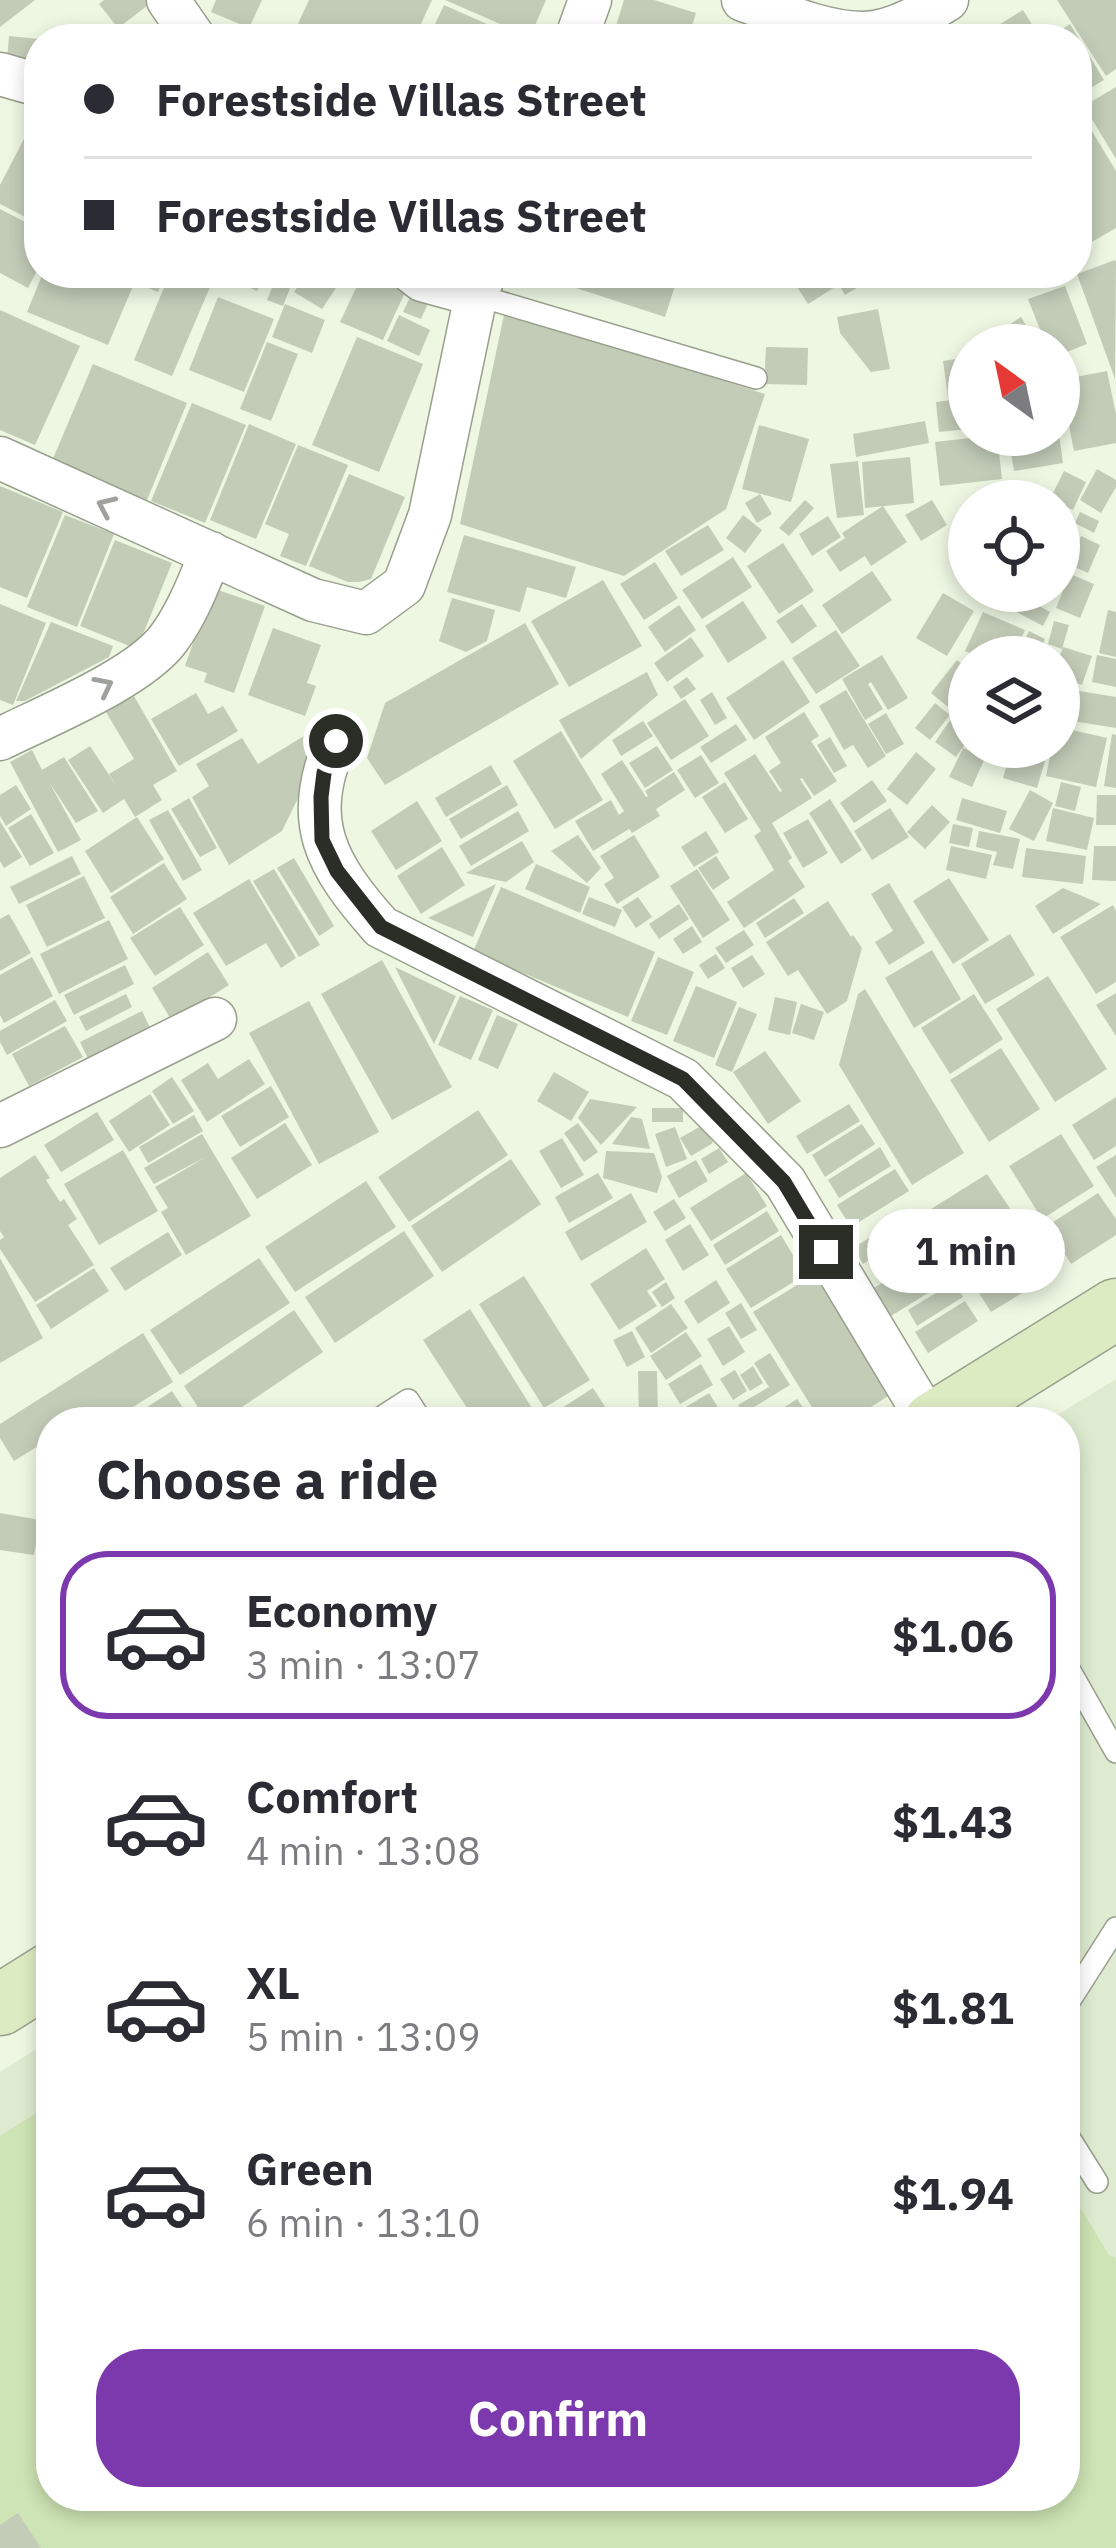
<!DOCTYPE html>
<html lang="en">
<head>
<meta charset="utf-8">
<style>
	:root { --surface:#fff; --page:#f7f7f7; --text:#2b2b33; --muted:#7c7c81; --line:#e1e1e2; --accent:#7c39ad }
	body { margin:0; font-family:"IBM Plex Sans",sans-serif; background:var(--page); color:var(--text); height:100vh; display:flex; flex-direction:column; font-size:45px; white-space:nowrap }
	* { box-sizing:border-box; margin:0 }
	p { font-size:39px; color:var(--muted) }
	.icon { flex:none; width:66px; height:66px; fill:none; stroke:currentColor; stroke-width:2; stroke-linecap:round; stroke-linejoin:round }
	.map { position:relative; flex:1; overflow:hidden }
	.panel { position:absolute; left:36px; top:1407px; width:1044px; height:1104px; display:flex; flex-direction:column; background:var(--surface); border-radius:48px; box-shadow:0 6px 18px #0003 }
	.panel>* { flex:none }
	.banner { position:absolute; left:24px; top:24px; width:1068px; height:264px; border-radius:48px; box-shadow:0 6px 18px #0003; display:grid; align-content:center; height:264px; padding:0 60px; background:var(--surface) }
	.needle { width:78px; rotate:327deg }
	.controls { position:absolute; left:948px; top:324px; display:grid; gap:24px }
	.controls a { display:grid; place-items:center; width:132px; height:132px; border-radius:50%; background:var(--surface); box-shadow:0 6px 18px #0003; font-size:60px }
	.end { position:absolute; width:54px; height:54px; margin:-27px; border:15px solid #2a2e26; background:#fff; box-shadow:0 0 0 6px #fff }
	.from { border-radius:50% }
	.bubble { position:absolute; height:84px; border-radius:42px; background:var(--surface); box-shadow:0 6px 18px #0003; font-size:39px; font-weight:800; line-height:84px; text-align:center }
	.banner b { display:flex; align-items:center; gap:42px; height:114px; font-size:45px }
	.banner b+b { border-top:3px solid var(--line) }
	.banner i { width:30px; height:30px; background:var(--text) }
	ul { padding:0; list-style:none }
	li { display:flex; align-items:center; gap:36px; height:168px; margin:0 24px 18px; padding:0 36px; border:6px solid transparent; border-radius:48px }
	li div { flex:1 }
	li b { display:block; font-size:45px }
	li em { font-style:normal; font-weight:800 }
	li.active { border-color:var(--accent) }
	li>.icon { width:108px; height:108px; stroke-width:1.5 }
	h2 { padding:0 60px; font-size:54px; line-height:144px }
	.action { display:flex; gap:24px; margin-top:auto; padding:24px 60px }
	.action a { flex:1; height:138px; border-radius:48px; background:var(--accent); color:#fff; font-size:48px; font-weight:800; line-height:138px; text-align:center }
	.map>svg:first-child { display:block }
	.built { fill:#deebd0 }
	.green { fill:#cee4b4 }
	.building { fill:#c2ccb7 }
	.lines { fill:none; stroke-linecap:round; stroke-linejoin:round }
	.service-casing { stroke:#97a08c; stroke-width:24 }
	.minor-casing { stroke:#97a08c; stroke-width:45 }
	.secondary-casing { stroke:#97a08c; stroke-width:63 }
	.service { stroke:#fff; stroke-width:21 }
	.minor { stroke:#fff; stroke-width:42 }
	.secondary { stroke:#ddebc3; stroke-width:60 }
	.oneway { stroke:#9fa19d }
	.route { stroke:#2a2e26; stroke-width:15 }
</style>
</head>
<body>
<div class="map">
<svg width="1116" height="2548" viewBox="0 0 1116 2548">
	<rect width="100%" height="100%" fill="#edf7e2"/>
	<path class="built" d="M1116 1379V2548H0V2072L51 2040V2496H1065V1422H1046Z"/>
	<path class="green" d="M51 2104V2496H1065V2182L1109 2255 1116 2258V2548H0V2136Z"/>
	<path class="building" d="M0 0H35L0 27Z
		M104 0H149L151 3 118 28 99 4Z
		M216 0H262L249 28 211 12Z
		M309 0H432L414 39H291Z
		M445 0H546L530 37Z
		M624 0H654L696 13 688 39H612Z
		M1057 0H1116V69L1106 76Z
		M444 5 521 39H428Z
		M1023 10 1041 39H976Z
		M1070 24 1104 80 1077 96V39H1047Z
		M9 36 39 39V74L6 72Z
		M1116 87V159L1084 106Z
		M39 110V224L0 204V185Z
		M1081 113 1116 171V228L1083 247 1077 238V115Z
		M0 209 39 229V267L28 288 0 273Z
		M1115 260 1116 262 1115 379 1077 274Z
		M43 273H102L133 286 108 345 27 312Z
		M124 273H166L158 292 122 277Z
		M170 273H196L213 280 172 376 134 360Z
		M230 273H265L257 291 228 278Z
		M278 273H296L283 306 267 300Z
		M307 273H346L322 309 294 292Z
		M363 273H379L408 286 383 340 340 322Z
		M530 273H679L665 317Z
		M794 273H826L835 287 808 304 790 276Z
		M832 273H881L845 295Z
		M1065 286 1087 344 1059 355V345H1046L1028 299Z
		M413 291 430 299 421 319 403 312Z
		M218 297 274 319 244 392 189 370Z
		M285 304 325 320 312 353 272 337Z
		M878 309 890 369 871 372 840 333 837 317Z
		M0 310 80 346 35 445 0 430Z
		M505 310 765 394 726 509 624 576 460 524Z
		M399 315 430 330 419 356 387 341Z
		M1021 317 1038 345H997L992 336Z
		M357 337 423 364 379 472 312 445Z
		M267 342 298 354 271 421 240 409Z
		M766 347 808 348 807 385 764 384Z
		M969 357V394L948 397 943 361Z
		M93 364 187 403 147 500 52 461Z
		M1107 371 1116 414V443L1074 451 1060 380Z
		M969 398V429L939 432 936 402Z
		M192 403 246 425 205 523 151 501Z
		M925 421 929 443 856 457 853 434Z
		M249 424 296 444 256 539 210 520Z
		M759 425 809 439 791 502 742 489Z
		M997 435 1002 479 940 486 935 442Z
		M1008 435H1059L1063 463 1014 471Z
		M298 445 348 465 306 566 280 556 289 534 265 524Z
		M910 457 914 503 865 508 862 462Z
		M858 461 864 515 837 518 830 464Z
		M1097 469 1116 480V487L1101 513 1080 500Z
		M1064 471 1086 482 1073 510 1050 499Z
		M349 474 405 497 371 579 359 582H348L309 566Z
		M0 486 63 512 27 598 0 587Z
		M760 494 772 514 757 523 745 503Z
		M805 500 814 508 789 536 779 528Z
		M932 500 947 525 921 541 905 515Z
		M883 506 907 542 871 566 865 556 840 572 826 551 845 538 842 533Z
		M1080 512 1099 521 1094 533 1075 523Z
		M65 515 114 534 77 627 27 607Z
		M743 515 762 530 745 553 726 538Z
		M828 516 841 537 812 556 799 534Z
		M708 525 724 550 681 576 665 551Z
		M464 535 576 567 566 598 527 587 520 612 447 592Z
		M1081 536 1100 545 1088 573 1068 564Z
		M115 540 172 563 137 649 80 626Z
		M783 543 814 591 779 614 747 566Z
		M733 557 752 587 702 619 682 590Z
		M655 562 678 598 644 620 620 584Z
		M872 571 892 600 842 634 822 605Z
		M1070 574 1094 584 1080 618 1056 608Z
		M603 580 642 646 569 687 531 621Z
		M212 588 265 606 234 693 204 682 207 673 185 666Z
		M971 591H1008L1000 606Z
		M943 593 974 611 947 656 916 638Z
		M1019 595 1050 612 1043 626 1011 609Z
		M452 598 495 610 487 641 466 652 439 641Z
		M743 601 767 638 728 663 705 626Z
		M0 604 46 623 13 705 0 700Z
		M802 604 817 626 792 644 776 621Z
		M679 605 696 630 665 652 648 627Z
		M1108 610 1116 612V657L1099 653Z
		M983 612 1025 630 1013 657H979L965 651Z
		M1054 621 1069 625 1062 649 1048 644Z
		M51 622 113 646 109 657 25 701H16Z
		M525 623 559 684 385 785 367 758 385 703Z
		M273 628 321 645 307 683 316 686 305 716 248 695Z
		M836 630 860 666 816 694 792 658Z
		M1029 631 1045 639 1037 657H1017Z
		M691 637 704 656 667 682 654 663Z
		M1063 647 1092 656 1082 685 1059 677V658Z
		M882 655 908 698 888 710 871 682 868 684 883 709 865 720 842 679Z
		M1097 655 1116 659V687L1092 682Z
		M783 660 810 702 754 740 726 698Z
		M957 660 969 670V681L948 707 931 693Z
		M647 672 658 695 581 759 559 720Z
		M687 677 696 689 681 699 673 687Z
		M846 690 886 756 868 768 853 745 844 750 819 706Z
		M1079 691 1116 697V728L1073 721Z
		M712 692 727 718 715 725 700 700Z
		M196 693 208 714 223 706 238 731 179 766 151 719Z
		M134 696 177 771 153 785 162 800 135 817 124 799 103 813 68 760 90 746 117 787 109 774 134 759 106 712Z
		M685 699 709 736 671 760 647 723Z
		M935 703 950 715 930 740 915 728Z
		M804 712 819 736 811 741 837 781 814 796 802 778 800 779 812 798 772 823 792 858 788 861 805 887 744 928 727 902 774 870 754 836 761 831 724 773 755 754 780 792 782 791 769 771 781 763 765 737Z
		M886 713 904 744 886 754 868 724Z
		M953 716 969 727V738L956 757 935 742Z
		M643 721 653 736 621 756 612 740Z
		M736 724 747 740 711 763 700 747Z
		M1059 727 1107 738 1096 787 1046 776 1052 747H1059Z
		M561 731 603 800 555 829 513 761Z
		M1112 734 1116 735V788L1104 786Z
		M304 736 317 759 282 831 229 865 192 797 209 786 196 764 242 738 258 764Z
		M830 737 847 766 834 773 817 745Z
		M657 746 673 770 645 788 629 763Z
		M963 748 985 758 972 787 949 777Z
		M32 750 42 770 64 757 98 811 76 823 49 782 81 840 58 852 10 762Z
		M1011 751 1045 761 1037 788 1003 778Z
		M916 752 936 769 907 805 887 789Z
		M701 755 719 783 695 798 677 770Z
		M622 760 646 797 648 796 645 791 674 772 685 790 656 809 660 816 632 833 629 829 593 851 575 821 611 800 619 815 624 811 601 774Z
		M491 765 502 784 446 817 435 798Z
		M872 780 887 801 854 823 840 803Z
		M725 782 748 819 725 833 702 797Z
		M1061 782 1081 787 1075 811 1055 806Z
		M16 785 31 809 6 826 0 816V795Z
		M507 785 518 805 461 839 449 819Z
		M1030 790 1053 803 1034 841 1009 829Z
		M1097 795H1116V825H1096Z
		M189 798 217 848 200 857 171 809Z
		M962 798 1007 811 1000 833 956 820Z
		M830 799 862 850 841 864 809 813Z
		M417 801 442 841 396 870 371 831Z
		M932 805 950 822 925 849 907 832Z
		M890 808 909 837 872 860 854 831Z
		M1053 808 1094 818 1087 850 1046 841Z
		M168 810 202 870 183 881 149 820Z
		M518 811 529 831 471 866 459 846Z
		M31 814 54 853 30 866 8 828Z
		M137 817 164 859 111 893 85 851Z
		M808 819 828 853 803 868 783 833Z
		M0 821 22 857 4 868 0 861Z
		M953 824 973 828 969 847 949 843Z
		M706 831 719 852 694 867 681 847Z
		M979 831 1020 839 1013 869 993 865 997 852 976 847Z
		M578 835 601 868 587 883 551 851Z
		M634 835 660 877 617 904 604 884 614 878 600 856Z
		M522 841 534 862 506 882 466 873Z
		M951 846 992 855 986 879 946 870Z
		M1094 846H1116V881L1092 880Z
		M442 847 465 885 421 914 397 876Z
		M1026 848 1086 856 1083 884 1022 877Z
		M72 856 81 874 19 904 10 887Z
		M716 856 730 878 713 890 698 868Z
		M294 858 334 926 319 936 277 868Z
		M164 863 187 899 133 934 110 897Z
		M536 864 590 887 580 913 525 889Z
		M274 869 320 945 299 957 253 881Z
		M697 869 730 920 703 938 670 886Z
		M84 876 105 918 47 947 26 905Z
		M949 878 989 940 953 964 913 901Z
		M249 879 296 958 281 968 266 943 226 966 193 913Z
		M889 883 925 943 889 965 875 942 893 931 871 894Z
		M496 884 473 937 428 918Z
		M501 887 655 952 628 1017 473 952Z
		M1063 888 1101 904 1053 934 1035 906Z
		M589 897 622 910 615 927 582 914Z
		M638 897 652 917 636 928 622 907Z
		M794 898 804 913 765 938 756 923Z
		M828 901 851 937 853 935 862 948 847 1001 827 1014 798 970 788 976 766 942Z
		M679 904 689 919 659 939 649 924Z
		M1113 905 1116 911V982L1096 994 1060 937Z
		M180 907 204 945 155 976 130 938Z
		M9 914 31 953 0 971V919Z
		M109 920 128 959 59 994 40 954Z
		M692 926 702 942 683 954 673 939Z
		M744 930 754 945 726 963 715 948Z
		M1010 934 1035 975 985 1004 961 964Z
		M932 950 961 999 914 1028 885 978Z
		M208 952 229 985 172 1021 152 988Z
		M716 954 725 968 708 979 699 965Z
		M752 955 765 974 743 988 731 968Z
		M32 957 53 996 4 1023 0 1015V975Z
		M658 957 694 972 667 1035 631 1021Z
		M382 960 452 1087 392 1120 321 994Z
		M125 965 134 984 74 1015 64 995Z
		M395 967 456 996 434 1044Z
		M1048 976 1107 1069 1055 1102 996 1009Z
		M696 986 737 1002 714 1058 673 1041Z
		M865 989 964 1153 912 1185 839 1065 858 994Z
		M1116 993V1036L1096 1005Z
		M126 994 132 1007 86 1031 79 1017Z
		M974 994 1003 1039 950 1074 921 1028Z
		M460 996 493 1010 471 1060 438 1045Z
		M775 997 797 1002 790 1035 768 1030Z
		M55 1000 67 1021 7 1055 0 1042V1031Z
		M309 1001 379 1132 319 1164 249 1033Z
		M801 1004 824 1012 814 1040 792 1033Z
		M739 1007 757 1014 732 1072 715 1065Z
		M142 1011 154 1036 92 1067 80 1042Z
		M497 1015 518 1024 498 1069 478 1060Z
		M65 1026 83 1057 29 1086 12 1054Z
		M1001 1048 1040 1109 989 1142 950 1080Z
		M765 1051 801 1101 768 1124 733 1072Z
		M249 1059 265 1084 207 1122 181 1080 208 1063 218 1079Z
		M554 1072 589 1092 571 1121 537 1101Z
		M172 1077 194 1111 173 1124 152 1091Z
		M271 1086 289 1117 240 1147 221 1116Z
		M150 1094 170 1125 129 1152 109 1121Z
		M1116 1097V1146L1094 1160 1072 1125Z
		M590 1099 637 1107 601 1145 578 1118Z
		M849 1104 860 1121 807 1154 796 1136Z
		M652 1108H683V1122H652Z
		M478 1110 508 1155 409 1222 378 1177Z
		M97 1112 114 1140 61 1172 44 1145Z
		M194 1115 203 1131 148 1163 139 1147Z
		M631 1117 642 1119 650 1149 612 1144Z
		M285 1123 312 1165 257 1199 231 1158Z
		M578 1123 598 1152 584 1162 564 1133Z
		M862 1124 875 1144 825 1177 812 1155Z
		M703 1125 713 1143 691 1156 680 1138Z
		M675 1127 687 1159 666 1167 655 1134Z
		M202 1134 251 1216 186 1255 161 1212 168 1208 155 1187 206 1157 154 1184 144 1168Z
		M1061 1134 1094 1186 1042 1219 1009 1166Z
		M562 1138 584 1175 561 1188 539 1151Z
		M880 1147 891 1166 839 1198 828 1180Z
		M719 1148 728 1162 709 1174 701 1159Z
		M123 1150 158 1211 99 1245 64 1184Z
		M606 1151 654 1153 662 1177 657 1193 603 1178Z
		M35 1155 50 1178 46 1180 60 1202 64 1199 77 1219 68 1225 94 1265 35 1302 0 1249V1240L4 1237 0 1231V1178Z
		M1116 1155V1198L1096 1167Z
		M511 1159 541 1204 442 1272 411 1226Z
		M696 1160 708 1181 679 1198 667 1176Z
		M895 1169 909 1191 851 1227 837 1205Z
		M598 1173 613 1198 569 1223 555 1197Z
		M746 1173 767 1206 711 1241 690 1208Z
		M987 1174 1025 1231 967 1269 931 1209Z
		M366 1181 396 1227 295 1292 265 1247Z
		M631 1193 647 1222 581 1261 565 1232Z
		M1098 1193 1116 1219V1235L1071 1264 1047 1226Z
		M674 1199 686 1218 665 1231 653 1212Z
		M767 1211 779 1231 725 1265 713 1245Z
		M908 1214 918 1229 863 1264 853 1248Z
		M690 1224 709 1255 683 1271 665 1240Z
		M404 1231 434 1276 335 1343 305 1297Z
		M168 1232 182 1255 125 1291 110 1268Z
		M924 1233 933 1247 885 1277 876 1263Z
		M1031 1234 1055 1273 991 1312 967 1274Z
		M781 1235 805 1275 751 1308 726 1269Z
		M646 1248 665 1279 647 1291 657 1306 619 1330 590 1284Z
		M931 1252 949 1280 891 1316 874 1288Z
		M0 1258 43 1338 0 1363Z
		M259 1258 290 1303 180 1375 150 1330Z
		M94 1268 109 1291 51 1329 36 1305Z
		M815 1274 890 1395 847 1422H821L753 1312Z
		M524 1276 590 1380 544 1408 479 1304Z
		M716 1280 730 1303 698 1324 684 1301Z
		M666 1282 675 1298 662 1307 652 1292Z
		M954 1282 963 1297 917 1326 908 1310Z
		M965 1301 978 1321 928 1353 915 1332Z
		M741 1303 757 1330 741 1339 725 1313Z
		M671 1304 688 1328 651 1353 635 1328Z
		M470 1309 535 1413 522 1422H476L423 1340Z
		M294 1310 323 1352 220 1422H208L184 1386Z
		M729 1326 745 1352 723 1366 707 1339Z
		M632 1331 645 1357 627 1367 613 1340Z
		M686 1332 702 1356 666 1380 650 1356Z
		M143 1333 173 1382 109 1422H51V1438L14 1461 0 1438V1424Z
		M770 1353 790 1385 743 1414 738 1405 769 1387 754 1363Z
		M701 1364 713 1385 680 1404 668 1384Z
		M753 1366 763 1383 750 1391 740 1375Z
		M735 1370 747 1391 733 1400 720 1379Z
		M638 1371H657L658 1418 639 1419Z
		M593 1388 615 1422H555L551 1415Z
		M172 1391 192 1422H124Z
		M709 1393 719 1409 697 1422H688L681 1410Z
		M797 1399 810 1417 802 1422H762Z
		M0 1513 40 1520 34 1555 0 1550Z
		M18 2513 41 2548H0V2525Z"/>
	<g class="lines">
		<g class="service-casing">
			<path id="service" d="M476 295 756 378
				M374 1422 408 1400 422 1422
				M1065 1662 1116 1752
				M1065 2008 1116 1928
				M1065 2131 1097 2182"/>
		</g>
		<g class="minor-casing">
			<path id="minor" d="M168 0 195 39
				M743 0C780 13 821 32 861 33 890 34 923 15 947 0
				M576 39 590 0
				M0 74 39 85
				M413 273 422 280 476 295
				M0 458 313 600 366 613 404 585 430 515 476 295 485 273
				M0 739C46 716 140 678 169 638 188 612 199 582 211 553
				M336 741C300 822 327 866 381 927L683 1079 785 1182 929 1422
				M0 1126 215 1019"/>
		</g>
		<g class="secondary-casing">
			<path id="secondary" d="M934 1422 1116 1309
				M0 2005 51 1973"/>
		</g>
		<use href="#service" class="service"/>
		<use href="#minor" class="minor"/>
		<use href="#secondary" class="secondary"/>
	</g>
	<defs><path id="oneway-chevron" d="M-2-3.5L2.5 0L-2 3.5" fill="none" stroke-width="1.6" stroke-linecap="round" stroke-linejoin="round" transform="scale(3)"/></defs>
	<g class="oneway">
		<use href="#oneway-chevron" transform="translate(106 506) rotate(-156)"/>
		<use href="#oneway-chevron" transform="translate(104 686) rotate(-27)"/>
	</g>
	<g class="lines">
		<path class="route" d="M336 741 324 773 321 797 322 840 337 871 381 927 683 1079 784 1182 826 1252"/>
	</g>
</svg>
<div class="controls">
<a><svg class="needle" viewBox="-14 -14 28 28"><path d="M0-13l5 13h-10z" fill="#e53935"/><path d="M0 13l5-13h-10z" fill="#7c7c81"/></svg></a>
<a><svg class="icon" aria-label="locate" viewBox="0 0 24 24"><circle cx="12" cy="12" r="6"/><path d="M12 2v4M12 18v4M2 12h4M18 12h4"/></svg></a>
<a><svg class="icon" aria-label="layers" viewBox="0 0 24 24"><path d="M12 4l9 5-9 5-9-5zM3 14l9 5 9-5"/></svg></a>
</div>
<i class="end from" style="left:336px;top:741px"></i>
<i class="end" style="left:826px;top:1252px"></i>
<div class="bubble" style="left:867px;top:1209px;width:198px">1 min</div>
<div class="banner">
<b><i class="from"></i>Forestside Villas Street</b>
<b><i></i>Forestside Villas Street</b>
</div>
<section class="panel">
<h2>Choose a ride</h2>
<ul>
<li class="active"><svg class="icon" aria-label="car" viewBox="0 0 24 24"><path d="M5 17H2v-5l4-1 3-4h7l3 4 3 1v5h-3M9 17h6M6 11h13"/><circle cx="7" cy="17" r="2"/><circle cx="17" cy="17" r="2"/></svg><div><b>Economy</b><p>3 min · 13:07</p></div><em>$1.06</em></li>
<li><svg class="icon" aria-label="car" viewBox="0 0 24 24"><path d="M5 17H2v-5l4-1 3-4h7l3 4 3 1v5h-3M9 17h6M6 11h13"/><circle cx="7" cy="17" r="2"/><circle cx="17" cy="17" r="2"/></svg><div><b>Comfort</b><p>4 min · 13:08</p></div><em>$1.43</em></li>
<li><svg class="icon" aria-label="car" viewBox="0 0 24 24"><path d="M5 17H2v-5l4-1 3-4h7l3 4 3 1v5h-3M9 17h6M6 11h13"/><circle cx="7" cy="17" r="2"/><circle cx="17" cy="17" r="2"/></svg><div><b>XL</b><p>5 min · 13:09</p></div><em>$1.81</em></li>
<li><svg class="icon" aria-label="car" viewBox="0 0 24 24"><path d="M5 17H2v-5l4-1 3-4h7l3 4 3 1v5h-3M9 17h6M6 11h13"/><circle cx="7" cy="17" r="2"/><circle cx="17" cy="17" r="2"/></svg><div><b>Green</b><p>6 min · 13:10</p></div><em>$1.94</em></li>
</ul>
<div class="action"><a>Confirm</a></div>
</section>
</div>
</body>
</html>
